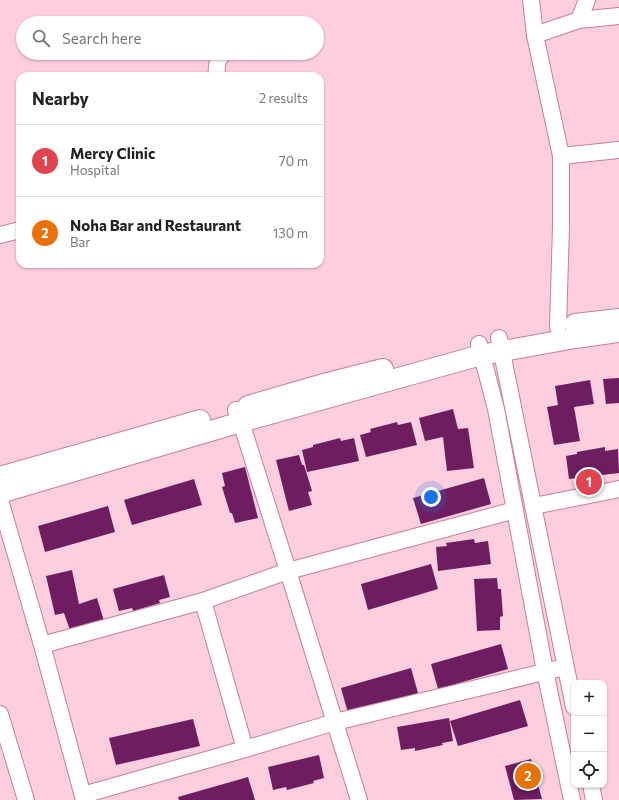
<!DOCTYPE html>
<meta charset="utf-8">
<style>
body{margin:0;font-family:Commissioner,sans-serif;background:#f2f2f2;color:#222}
.controls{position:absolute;right:12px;bottom:12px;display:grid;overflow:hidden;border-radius:8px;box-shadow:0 1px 3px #0004}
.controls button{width:36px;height:36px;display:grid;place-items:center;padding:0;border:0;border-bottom:1px solid #e0e0e0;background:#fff;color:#222;font:20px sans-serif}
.you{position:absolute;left:431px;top:497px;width:14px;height:14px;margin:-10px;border:3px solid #fff;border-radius:50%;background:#1a73e8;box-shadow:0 0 0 6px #1a73e833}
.badge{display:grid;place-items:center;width:26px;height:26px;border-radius:50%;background:#3d7e6f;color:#fff;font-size:13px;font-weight:700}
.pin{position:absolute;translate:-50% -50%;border:2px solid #fff;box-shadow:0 1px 4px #0006}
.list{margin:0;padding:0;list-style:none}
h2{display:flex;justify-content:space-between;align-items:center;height:52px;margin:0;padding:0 16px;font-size:17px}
h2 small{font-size:13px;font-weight:400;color:#767676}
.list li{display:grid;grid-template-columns:26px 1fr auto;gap:12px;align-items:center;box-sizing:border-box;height:72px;padding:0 16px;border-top:1px solid #e0e0e0}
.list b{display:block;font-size:15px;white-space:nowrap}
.list p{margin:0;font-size:13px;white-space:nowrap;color:#767676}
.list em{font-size:13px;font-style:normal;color:#767676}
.icon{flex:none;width:22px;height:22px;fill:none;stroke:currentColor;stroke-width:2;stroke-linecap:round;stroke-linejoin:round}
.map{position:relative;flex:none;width:619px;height:800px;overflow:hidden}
.search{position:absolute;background:#fff;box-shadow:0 1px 3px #0004;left:16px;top:16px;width:308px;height:44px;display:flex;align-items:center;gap:10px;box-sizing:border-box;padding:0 14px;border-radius:22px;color:#767676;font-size:15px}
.panel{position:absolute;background:#fff;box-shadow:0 1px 3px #0004;left:16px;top:72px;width:308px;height:196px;border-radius:12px}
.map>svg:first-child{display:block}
</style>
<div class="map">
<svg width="619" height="800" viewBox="0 0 619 800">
<rect width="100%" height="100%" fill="#fdcede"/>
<g fill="#6e1d60">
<polygon points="619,378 619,403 606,404 603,379"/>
<polygon points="590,380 594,404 574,407 580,441 554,445 547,407 558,405 555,386"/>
<polygon points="453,409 458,429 468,428 474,468 447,471 443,437 425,441 419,418"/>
<polygon points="397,422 398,425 411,422 417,445 366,457 360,435 371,432 370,429"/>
<polygon points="340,438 341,441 354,438 359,461 307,472 302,450 313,447 313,445"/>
<polygon points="605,447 605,451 618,449 619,473 569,479 566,456 577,454 577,452"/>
<polygon points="299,455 302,465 304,465 312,491 308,492 312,505 289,511 276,460"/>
<polygon points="245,467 258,518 235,523 232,513 230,513 222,487 225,486 222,473"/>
<polygon points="484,478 491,504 421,524 413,498"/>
<polygon points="194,479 202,505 132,525 124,500"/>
<polygon points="108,506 115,532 45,552 38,526"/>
<polygon points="474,539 475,543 488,541 491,564 438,571 436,547 447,546 446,543"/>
<polygon points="431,564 438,589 368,610 361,584"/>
<polygon points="72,570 79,604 97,598 104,621 71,633 64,613 55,615 46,576"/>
<polygon points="164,575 170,597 159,600 160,603 133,611 132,608 119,611 113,589"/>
<polygon points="497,578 498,589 501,589 503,616 500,617 500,630 477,631 474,579"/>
<polygon points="501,644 508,669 438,689 431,664"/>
<polygon points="411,668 418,693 348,713 341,688"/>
<polygon points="520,700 528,726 458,746 450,721"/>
<polygon points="449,718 453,741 442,743 443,745 415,751 415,748 401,750 397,727"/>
<polygon points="193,719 200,746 116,765 109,738"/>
<polygon points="319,755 324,778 313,781 314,783 287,790 286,787 273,790 268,767"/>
<polygon points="531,759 542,799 514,800 505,766"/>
<polygon points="248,777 255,800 179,800 178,797"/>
</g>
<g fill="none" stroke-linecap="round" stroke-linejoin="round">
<g stroke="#c67f99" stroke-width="18">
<g id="minor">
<polyline points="531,0 535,35 561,156 561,226 558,327"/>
<polyline points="579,20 619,16"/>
<polyline points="535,35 579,20 587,0"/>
<path d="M217 76C216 66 217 59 224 53"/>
<polyline points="561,156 619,150"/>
<polyline points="0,235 20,230"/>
<polyline points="499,338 574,707"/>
<polyline points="479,344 496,409 545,671 572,800"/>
<polyline points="236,410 241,422 288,571 515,510"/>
<polyline points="0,500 42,645 84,800"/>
<polyline points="534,506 619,489"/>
<polyline points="203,601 245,749"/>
<polyline points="42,645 203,601 288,571 359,800"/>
<polyline points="0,714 26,800"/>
<polyline points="591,785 594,800"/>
<polyline points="83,795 245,749 335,722 565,667"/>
</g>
</g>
<g stroke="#c67f99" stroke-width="22">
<g id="tertiary">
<polyline points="575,324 619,319"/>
<polyline points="248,406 320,385 383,369"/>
<polyline points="0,477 200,420"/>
<polyline points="0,493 241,422 481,355 575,338 619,332"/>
</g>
</g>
<use href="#minor" stroke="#fff" stroke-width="16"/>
<use href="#tertiary" stroke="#fff" stroke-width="20"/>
</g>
</svg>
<div class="controls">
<button>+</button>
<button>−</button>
<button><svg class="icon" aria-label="locate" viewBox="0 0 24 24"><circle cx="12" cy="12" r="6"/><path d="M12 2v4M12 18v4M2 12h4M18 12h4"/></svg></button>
</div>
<div class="you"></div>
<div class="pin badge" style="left:589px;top:482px;background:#e0444e">1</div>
<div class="pin badge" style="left:528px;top:776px;background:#e8710a">2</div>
<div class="search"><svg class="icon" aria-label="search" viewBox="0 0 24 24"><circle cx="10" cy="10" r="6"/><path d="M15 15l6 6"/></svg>Search here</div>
<section class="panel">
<h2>Nearby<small>2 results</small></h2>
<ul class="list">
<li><span class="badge" style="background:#e0444e">1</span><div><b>Mercy Clinic</b><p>Hospital</p></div><em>70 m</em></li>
<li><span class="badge" style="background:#e8710a">2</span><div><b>Noha Bar and Restaurant</b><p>Bar</p></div><em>130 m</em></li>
</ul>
</section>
</div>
